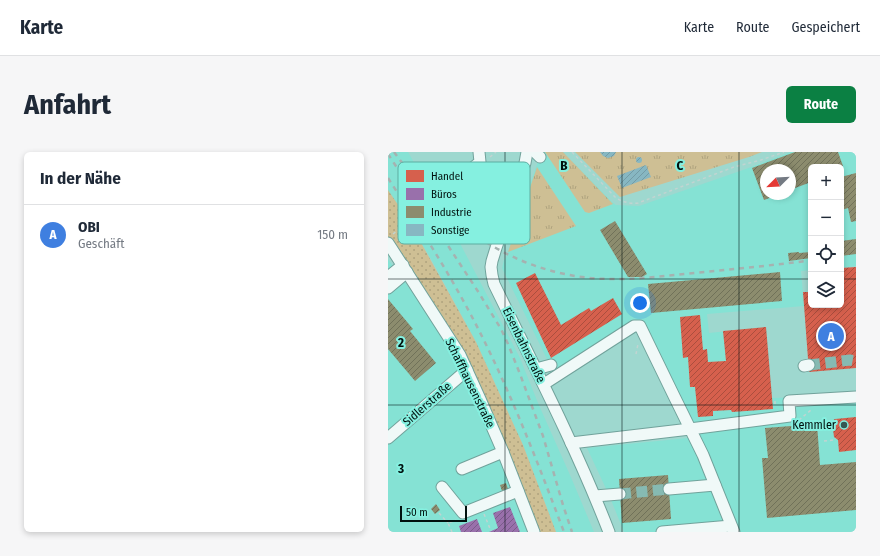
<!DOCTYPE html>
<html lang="de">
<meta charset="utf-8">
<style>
body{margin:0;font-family:"Fira Sans Condensed",sans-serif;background:#f6f6f7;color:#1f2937}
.controls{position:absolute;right:12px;top:12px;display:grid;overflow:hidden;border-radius:6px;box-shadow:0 2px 6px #0003}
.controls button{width:36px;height:36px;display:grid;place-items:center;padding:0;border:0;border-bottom:1px solid #e0e1e3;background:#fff;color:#1f2937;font:20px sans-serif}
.compass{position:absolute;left:372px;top:12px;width:36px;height:36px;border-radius:50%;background:#fff;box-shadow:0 2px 6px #0003;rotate:246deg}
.scale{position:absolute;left:12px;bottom:10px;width:67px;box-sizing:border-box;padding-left:4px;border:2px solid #00110e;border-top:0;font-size:11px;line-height:14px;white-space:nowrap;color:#00110e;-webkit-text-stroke:3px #85f0e0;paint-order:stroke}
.you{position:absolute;left:252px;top:151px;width:14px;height:14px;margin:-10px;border:3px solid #fff;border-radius:50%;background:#1a73e8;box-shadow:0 0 0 6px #1a73e833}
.badge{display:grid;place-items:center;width:26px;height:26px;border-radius:50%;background:#0b8043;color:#fff;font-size:13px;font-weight:700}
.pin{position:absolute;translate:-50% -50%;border:2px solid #fff;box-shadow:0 1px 4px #0006}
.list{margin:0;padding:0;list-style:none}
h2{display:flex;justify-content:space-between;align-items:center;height:52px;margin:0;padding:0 16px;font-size:17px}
h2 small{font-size:13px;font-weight:400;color:#747a83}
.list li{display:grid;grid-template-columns:26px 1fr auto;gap:12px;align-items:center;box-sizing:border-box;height:60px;padding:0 16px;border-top:1px solid #e0e1e3}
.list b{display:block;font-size:15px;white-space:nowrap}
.list p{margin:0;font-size:13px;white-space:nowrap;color:#747a83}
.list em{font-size:13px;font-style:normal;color:#747a83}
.icon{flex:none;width:22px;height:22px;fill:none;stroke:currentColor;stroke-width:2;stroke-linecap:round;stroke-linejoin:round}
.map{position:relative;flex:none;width:468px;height:380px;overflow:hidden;border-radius:6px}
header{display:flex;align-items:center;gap:24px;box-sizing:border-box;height:56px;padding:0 20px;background:#fff;border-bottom:1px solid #e0e1e3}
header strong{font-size:19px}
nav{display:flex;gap:22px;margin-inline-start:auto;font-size:14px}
.intro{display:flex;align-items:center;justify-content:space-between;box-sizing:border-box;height:96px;padding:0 24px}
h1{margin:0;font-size:28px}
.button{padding:10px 18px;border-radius:6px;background:#0b8043;color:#fff;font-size:14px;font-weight:700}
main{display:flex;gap:24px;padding:0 24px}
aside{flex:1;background:#fff;border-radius:6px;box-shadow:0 2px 6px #0003}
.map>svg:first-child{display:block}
</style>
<header>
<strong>Karte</strong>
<nav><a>Karte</a><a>Route</a><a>Gespeichert</a></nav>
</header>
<div class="intro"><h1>Anfahrt</h1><a class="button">Route</a></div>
<main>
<aside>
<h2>In der Nähe<small></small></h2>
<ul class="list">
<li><span class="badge" style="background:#3f7fe0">A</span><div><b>OBI</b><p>Geschäft</p></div><em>150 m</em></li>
</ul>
</aside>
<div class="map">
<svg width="468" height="380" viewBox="0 0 468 380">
<defs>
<pattern id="grass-tufts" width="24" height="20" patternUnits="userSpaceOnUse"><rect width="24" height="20" fill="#cebf94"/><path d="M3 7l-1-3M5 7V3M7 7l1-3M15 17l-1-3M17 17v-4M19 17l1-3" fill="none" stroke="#afa37e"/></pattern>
<pattern id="garden-dots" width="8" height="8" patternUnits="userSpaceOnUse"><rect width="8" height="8" fill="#cebf94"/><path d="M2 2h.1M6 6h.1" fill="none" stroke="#afa37e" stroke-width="1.8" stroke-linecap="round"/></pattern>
<pattern id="shops-hatch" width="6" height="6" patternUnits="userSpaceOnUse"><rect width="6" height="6" fill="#d6604d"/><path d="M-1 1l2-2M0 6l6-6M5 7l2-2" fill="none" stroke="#ab4e3e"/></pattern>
<pattern id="offices-hatch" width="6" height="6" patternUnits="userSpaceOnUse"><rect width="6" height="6" fill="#9970ab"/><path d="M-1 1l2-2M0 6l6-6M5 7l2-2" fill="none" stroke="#7a5b8a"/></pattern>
<pattern id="industry-hatch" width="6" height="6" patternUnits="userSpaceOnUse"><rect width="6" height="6" fill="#8c8c6e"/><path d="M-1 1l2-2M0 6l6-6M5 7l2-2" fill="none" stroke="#707159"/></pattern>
<pattern id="building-hatch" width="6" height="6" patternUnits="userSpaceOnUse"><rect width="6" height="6" fill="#87b7c2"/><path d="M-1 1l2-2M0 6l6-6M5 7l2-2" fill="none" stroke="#739ca6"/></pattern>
</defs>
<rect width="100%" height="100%" fill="#9ed8cf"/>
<g fill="#85e2d4" fill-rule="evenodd">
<polygon points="0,0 20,0 65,78 132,206 150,251 182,323 206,380 168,380 135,293 88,190 43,107 24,76 0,39"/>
<path d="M153 0H175L224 50 228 53 251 54 355 18 403 0H468V114L453 116V15H423V118L413 119 416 154 319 162 321 181 378 175 384 246 468 244V380H236L221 343 199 296 300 286 302 277 252 174 166 219 161 208 159 207 114 116 116 108 118 106 119 103ZM378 18H402V42H378Z"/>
<polygon points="0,107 34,154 51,181 66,205 83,237 96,267 140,380 0,380"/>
</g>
<g fill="url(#grass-tufts)">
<polygon points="157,0 175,0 225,52 201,61 197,60"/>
<polygon points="187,0 374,0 361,5 232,45"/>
<polygon points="149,15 188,74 120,100"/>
</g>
<polygon fill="url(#garden-dots)" points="0,38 21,69 88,190 135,293 168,380 146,380 92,247 0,91"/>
<g fill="url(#shops-hatch)">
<polygon points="468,115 468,216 421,220 415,140 423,140 423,153 453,153 453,116"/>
<polygon points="147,121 173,173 201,156 203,159 225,146 234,162 163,206 128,131"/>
<polygon points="312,163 315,198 319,197 320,210 338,209 335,179 378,175 385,257 344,260 343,258 325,259 325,264 310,265 307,235 302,235 300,205 295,206 292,165"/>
<polygon points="468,265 468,298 451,300 450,288 446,285 444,269 447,267"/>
</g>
<g fill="url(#offices-hatch)">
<polygon points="122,355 132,380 101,380 110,376 105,361"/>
<polygon points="89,367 94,380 73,380 71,374"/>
</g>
<g fill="url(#industry-hatch)">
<polygon points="407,0 450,0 455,14 451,15 423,15 423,30 402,38 402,18 378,18 378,42 392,42 376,48 364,16"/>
<polygon points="468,21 468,69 463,70 460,56 454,58 453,55 453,25"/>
<polygon points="227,69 259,122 254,125 240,125 212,78"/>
<polygon points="468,87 468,102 453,104 453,89"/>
<polygon points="411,100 411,101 423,100 423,106 401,109 400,101"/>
<polygon points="392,120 394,149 263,161 260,132"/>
<polygon points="0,147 25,177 22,179 48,211 27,229 0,197"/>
<polygon points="429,272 432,313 468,310 468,358 379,366 374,306 380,306 377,276"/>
<polygon points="280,323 283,367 234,371 231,327"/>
<polygon points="118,331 120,337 114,339 112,333"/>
<polygon points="48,352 52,358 47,362 43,357"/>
</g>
<g fill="url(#building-hatch)">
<polygon points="212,0 228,0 226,4 220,6 215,4"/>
<circle cx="251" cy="8" r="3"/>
<polygon points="258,13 263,25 234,36 229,24"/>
</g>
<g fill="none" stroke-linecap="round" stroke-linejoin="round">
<g stroke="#86bab2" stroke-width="11" stroke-dasharray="11 5.5" stroke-linecap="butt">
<polyline points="421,213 462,208 467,209 468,210"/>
<polyline points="232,342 281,337"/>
</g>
<g stroke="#71a29b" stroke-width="13">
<g id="minor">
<path d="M139 0 137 11 131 28 108 96 104 109 103 115 104 123 106 132C146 214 188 295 221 380"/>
<polyline points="147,0 152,5"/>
<polyline points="67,30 92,10 91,0"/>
<polyline points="0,91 72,203 92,247 115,300 146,380"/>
<polyline points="0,125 15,113"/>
<polyline points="0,136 19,120"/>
<polyline points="416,214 421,213"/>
<polyline points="148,217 163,213"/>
<polyline points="156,232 246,174 252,174 286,244 315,303 346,380"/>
<polyline points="0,286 79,218"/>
<polyline points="183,291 302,277 402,264 401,249 468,245"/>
<polyline points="74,317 115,300"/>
<polyline points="54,335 75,361 130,339"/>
<polyline points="281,337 327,333"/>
<polyline points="207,344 232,342"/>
<polyline points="274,380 343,374"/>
</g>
</g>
<g stroke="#c1d4d1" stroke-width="1.5" stroke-dasharray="3 3" stroke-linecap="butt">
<path d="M184 0 228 46C235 50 242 52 250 51L346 15 373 8 396 0"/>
<polyline points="102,5 108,0"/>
<polyline points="5,82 17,73"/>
<polyline points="248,202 250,192"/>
<polyline points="387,249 387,255"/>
<polyline points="411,268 423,258"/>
<polyline points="436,289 446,288 447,286"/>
<polyline points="51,361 60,371"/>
<polyline points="96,362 103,379"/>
<polyline points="64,380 60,371 68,368"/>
</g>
<use href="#minor" stroke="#f0f9f8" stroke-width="11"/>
<g stroke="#a5b2b0" stroke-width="2.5" stroke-dasharray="5 5" stroke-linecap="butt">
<path d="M6 0C49 59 103 107 177 122 217 131 257 126 297 122 338 118 378 114 418 109"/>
<polyline points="0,2 91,141 113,177 120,192 132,222 155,284 175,353 184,380"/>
<path d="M0 26C29 71 58 116 83 163 120 233 148 306 176 380"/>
</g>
</g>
<path fill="none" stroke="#00110e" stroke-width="1" stroke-opacity="0.55" d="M117 0V380M234 0V380M351 0V380M0 127H423M453 127H468M0 253H468"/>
<circle fill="#375752" stroke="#85f0e0" stroke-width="1.5" cx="456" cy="273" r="4"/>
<g text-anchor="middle" stroke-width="4" stroke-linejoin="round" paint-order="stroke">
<g font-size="12" fill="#00110e" stroke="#85f0e0">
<text transform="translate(136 193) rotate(64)" y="4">Eisenbahnstraße</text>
<text transform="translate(82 231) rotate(64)" y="4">Schaffhausenstraße</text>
<text transform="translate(39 252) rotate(-41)" y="4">Sidlerstraße</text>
</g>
<g font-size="12" fill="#00110e" stroke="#85f0e0" text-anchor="end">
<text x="448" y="277">Kemmler</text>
</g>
</g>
<rect x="10" y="10" width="132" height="82" rx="6" fill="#85f0e0" stroke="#5dada1" stroke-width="1"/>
<rect x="18" y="18" width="18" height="12" fill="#d6604d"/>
<rect x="18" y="36" width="18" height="12" fill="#9970ab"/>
<rect x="18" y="54" width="18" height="12" fill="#8c8c6e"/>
<rect x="18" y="72" width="18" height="12" fill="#87b7c2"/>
<g font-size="11" fill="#00110e">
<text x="43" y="28">Handel</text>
<text x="43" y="46">Büros</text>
<text x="43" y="64">Industrie</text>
<text x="43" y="82">Sonstige</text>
</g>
<g font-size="13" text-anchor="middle" font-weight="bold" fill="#00110e" stroke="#85f0e0" stroke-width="4" stroke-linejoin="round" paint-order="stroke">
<text x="176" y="18">B</text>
<text x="292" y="18">C</text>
<text x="13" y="195">2</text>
<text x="13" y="321">3</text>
</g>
</svg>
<div class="controls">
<button>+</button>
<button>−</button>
<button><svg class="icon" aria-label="locate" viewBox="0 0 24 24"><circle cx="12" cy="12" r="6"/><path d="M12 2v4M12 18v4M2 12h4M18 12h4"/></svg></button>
<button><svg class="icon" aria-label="layers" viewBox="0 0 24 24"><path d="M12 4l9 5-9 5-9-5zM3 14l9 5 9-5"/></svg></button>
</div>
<svg class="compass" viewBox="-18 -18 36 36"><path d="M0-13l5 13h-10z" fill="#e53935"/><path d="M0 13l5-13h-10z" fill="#747a83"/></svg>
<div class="scale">50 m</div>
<div class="you"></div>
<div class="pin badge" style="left:443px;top:184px;background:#3f7fe0">A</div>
</div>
</main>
